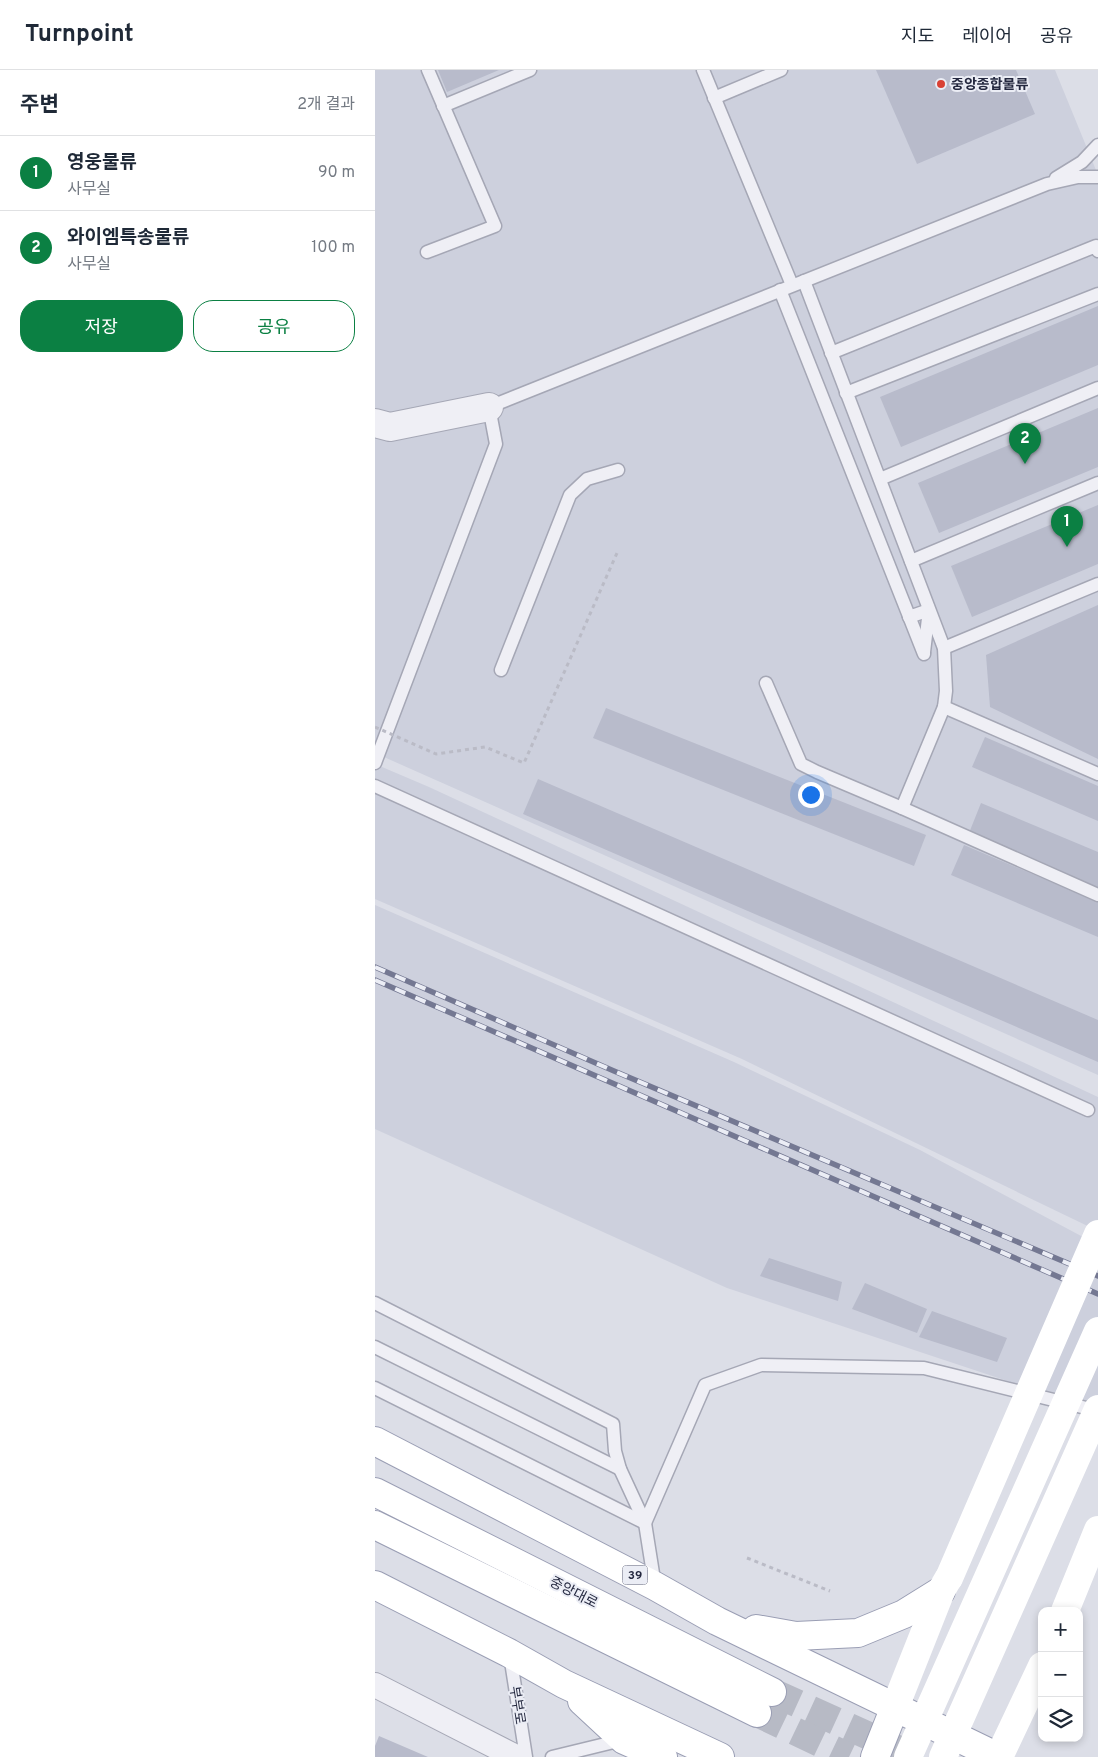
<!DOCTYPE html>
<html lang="ko">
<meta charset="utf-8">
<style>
body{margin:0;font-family:Overpass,"Noto Sans KR",sans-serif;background:#f2f2f3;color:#1f2937}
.controls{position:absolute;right:15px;bottom:15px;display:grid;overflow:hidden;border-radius:10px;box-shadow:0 2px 8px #0003}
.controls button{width:45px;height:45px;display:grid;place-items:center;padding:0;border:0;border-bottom:1px solid #e0e1e3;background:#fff;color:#1f2937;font:25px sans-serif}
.you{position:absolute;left:435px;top:724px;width:18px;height:18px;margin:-12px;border:4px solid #fff;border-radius:50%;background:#1a73e8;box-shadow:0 0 0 8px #1a73e833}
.badge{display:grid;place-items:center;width:32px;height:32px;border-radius:50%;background:#0b8043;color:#fff;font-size:16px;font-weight:700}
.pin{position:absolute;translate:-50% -41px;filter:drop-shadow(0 1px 2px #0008)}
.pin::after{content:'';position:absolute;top:26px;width:18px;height:15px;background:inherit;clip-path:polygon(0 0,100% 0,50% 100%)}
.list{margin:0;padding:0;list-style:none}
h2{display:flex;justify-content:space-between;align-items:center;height:65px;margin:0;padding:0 20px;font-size:21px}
h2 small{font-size:16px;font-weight:400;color:#747a83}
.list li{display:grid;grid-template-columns:32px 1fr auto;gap:15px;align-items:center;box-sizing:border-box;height:75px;padding:0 20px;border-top:1px solid #e0e1e3}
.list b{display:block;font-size:19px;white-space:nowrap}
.list p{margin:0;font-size:16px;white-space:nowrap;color:#747a83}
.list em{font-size:16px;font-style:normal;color:#747a83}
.actions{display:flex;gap:10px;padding:15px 20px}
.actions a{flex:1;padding:11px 0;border:1px solid #0b8043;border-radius:20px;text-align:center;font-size:18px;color:#0b8043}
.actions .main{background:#0b8043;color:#fff}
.icon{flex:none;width:28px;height:28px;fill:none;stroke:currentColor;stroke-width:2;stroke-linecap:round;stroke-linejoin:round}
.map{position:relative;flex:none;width:723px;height:1687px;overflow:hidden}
header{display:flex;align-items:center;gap:30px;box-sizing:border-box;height:70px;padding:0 25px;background:#fff;border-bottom:1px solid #e0e1e3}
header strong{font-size:24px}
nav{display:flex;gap:28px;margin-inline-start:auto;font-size:18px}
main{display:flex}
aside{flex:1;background:#fff}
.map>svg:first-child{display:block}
</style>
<header>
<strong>Turnpoint</strong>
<nav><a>지도</a><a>레이어</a><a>공유</a></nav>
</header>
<main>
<aside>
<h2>주변<small>2개 결과</small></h2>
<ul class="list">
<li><span class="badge">1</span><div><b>영웅물류</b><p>사무실</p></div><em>90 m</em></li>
<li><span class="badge">2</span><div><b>와이엠특송물류</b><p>사무실</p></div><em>100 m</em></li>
</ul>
<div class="actions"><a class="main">저장</a><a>공유</a></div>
</aside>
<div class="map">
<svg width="723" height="1687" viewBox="0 0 723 1687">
<rect width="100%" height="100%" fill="#dcdee7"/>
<g fill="#cdd0dd">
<polygon points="0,0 680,0 723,105 723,1005 0,683"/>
<polygon points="0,694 54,717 723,1027 723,1161 367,989 0,829"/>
<polygon points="0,835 359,992 545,1080 723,1175 723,1341 352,1218 0,1059"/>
</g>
<g fill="#b8bbcb">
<polygon points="63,0 124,0 72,22"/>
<polygon points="501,0 641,0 660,44 542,94"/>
<polygon points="723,236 723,295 526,377 505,327"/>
<polygon points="723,338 723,397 564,463 543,413"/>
<polygon points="723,435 723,494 597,547 576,496"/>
<polygon points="723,535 723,689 615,637 611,585"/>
<polygon points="231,638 551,765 539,796 218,668"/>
<polygon points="610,667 723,716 723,751 597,697"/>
<polygon points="163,709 723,950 723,992 148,744"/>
<polygon points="606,733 723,782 723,818 594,763"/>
<polygon points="589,775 723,832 723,867 576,805"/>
<polygon points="394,1188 467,1212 463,1231 385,1206"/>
<polygon points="490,1213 552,1239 542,1263 477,1239"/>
<polygon points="557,1241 632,1268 622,1292 544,1267"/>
<polygon points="4,1666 53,1687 0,1687 0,1676"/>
</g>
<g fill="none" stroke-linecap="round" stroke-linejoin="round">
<g stroke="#b7bac5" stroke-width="28" stroke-dasharray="28 14" stroke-linecap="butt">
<polyline points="397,1622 540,1687"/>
<polyline points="382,1643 474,1687"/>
</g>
<g stroke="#a5a7b5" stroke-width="15">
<g id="service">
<polyline points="328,0 417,215"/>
<polyline points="339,28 406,0"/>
<polyline points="68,36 155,0"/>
<polyline points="681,108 707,92 723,75"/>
<polyline points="52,182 120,156 53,0"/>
<polyline points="429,211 569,578 571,621 569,637 527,738"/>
<polyline points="405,220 549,584"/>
<polyline points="456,283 721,176 723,181"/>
<polyline points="471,323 723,224"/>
<polyline points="505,409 723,318"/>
<polyline points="536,491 723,413"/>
<polyline points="534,547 554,540 549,582"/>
<polyline points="569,578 723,514"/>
<polyline points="126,600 195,425 212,409 243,400"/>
<polyline points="391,613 426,694 442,702 527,738 723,825"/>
<polyline points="569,637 723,704"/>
<polyline points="0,693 121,374 114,337 672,114 703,107 723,107"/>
<polyline points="0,716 713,1040"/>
<polyline points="0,1233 238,1354 240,1381 245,1399 270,1453 280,1516"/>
<polyline points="0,1277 245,1399"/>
<polyline points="0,1318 270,1453 330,1315 386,1295 549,1298 723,1341"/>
<polyline points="135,1585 151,1687"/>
<polyline points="177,1687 247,1670"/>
</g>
</g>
<g stroke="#a5a7b5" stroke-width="26">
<polyline id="minor" points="0,1615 141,1687"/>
</g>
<g stroke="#a5a7b5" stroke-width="30">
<polyline id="tertiary" points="0,353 15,357 114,337"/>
</g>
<g stroke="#9a9eb4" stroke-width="30">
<g id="primary">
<polyline points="0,1371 280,1516 342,1551 623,1687"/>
<polyline points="0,1422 397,1622"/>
<polyline points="0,1455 382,1643"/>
<polyline points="0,1515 134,1583 189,1614 345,1687"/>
<polyline points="381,1559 421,1566 483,1563 529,1544 566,1521"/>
<polyline points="207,1631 249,1670 288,1687"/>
<polyline points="500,1687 520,1637"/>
</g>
</g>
<polyline stroke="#babbc6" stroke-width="3" stroke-dasharray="4 4" stroke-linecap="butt" points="372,1488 455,1521"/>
<use href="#service" stroke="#efeff5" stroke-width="12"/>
<use href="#minor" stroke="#efeff5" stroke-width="24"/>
<use href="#tertiary" stroke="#efeff5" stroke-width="28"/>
<g stroke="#fff" stroke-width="28">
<polyline points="690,1541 723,1460"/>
<polyline points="520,1637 566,1521 573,1509"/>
<polyline points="624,1687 667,1596"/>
</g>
<use href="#primary" stroke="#fff" stroke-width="28"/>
<g stroke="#747892" stroke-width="5.5">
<g id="rail">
<polyline points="0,897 239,1001 723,1206"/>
<polyline points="0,910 723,1224"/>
</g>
</g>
<use href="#rail" stroke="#ebedf5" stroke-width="4" stroke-dasharray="11" stroke-linecap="butt"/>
<polyline stroke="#babbc6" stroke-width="3" stroke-dasharray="4 4" stroke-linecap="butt" points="0,657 61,684 110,677 149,693 242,483"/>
<g stroke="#fff" stroke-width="28">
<polyline points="574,1508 723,1164"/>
<polyline points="533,1687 723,1261"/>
<polyline points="568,1687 723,1339"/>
</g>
</g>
<circle fill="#d94134" stroke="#ebedf5" stroke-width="2" cx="566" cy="14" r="5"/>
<g text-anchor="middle" stroke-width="4" stroke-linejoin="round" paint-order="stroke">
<rect fill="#ebedf5" stroke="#606376" stroke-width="1" x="247.5" y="1495.5" width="25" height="19" rx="4"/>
<g font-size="12" font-weight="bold" fill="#24283f">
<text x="260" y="1509">39</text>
</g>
<g font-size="14" font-weight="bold" fill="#24283f" stroke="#ebedf5" text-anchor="start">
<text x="576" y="19">중앙종합물류</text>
</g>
<g font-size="14" fill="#24283f" stroke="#ebedf5">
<text transform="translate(199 1522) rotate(27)" y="5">중앙대로</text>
<text transform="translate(143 1635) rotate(81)" y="5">부부로</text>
</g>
</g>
</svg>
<div class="controls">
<button>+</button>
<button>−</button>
<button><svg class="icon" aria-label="layers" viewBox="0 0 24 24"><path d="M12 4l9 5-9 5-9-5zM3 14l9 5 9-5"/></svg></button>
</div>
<div class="you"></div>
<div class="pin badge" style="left:692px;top:477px">1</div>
<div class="pin badge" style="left:650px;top:394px">2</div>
</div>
</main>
